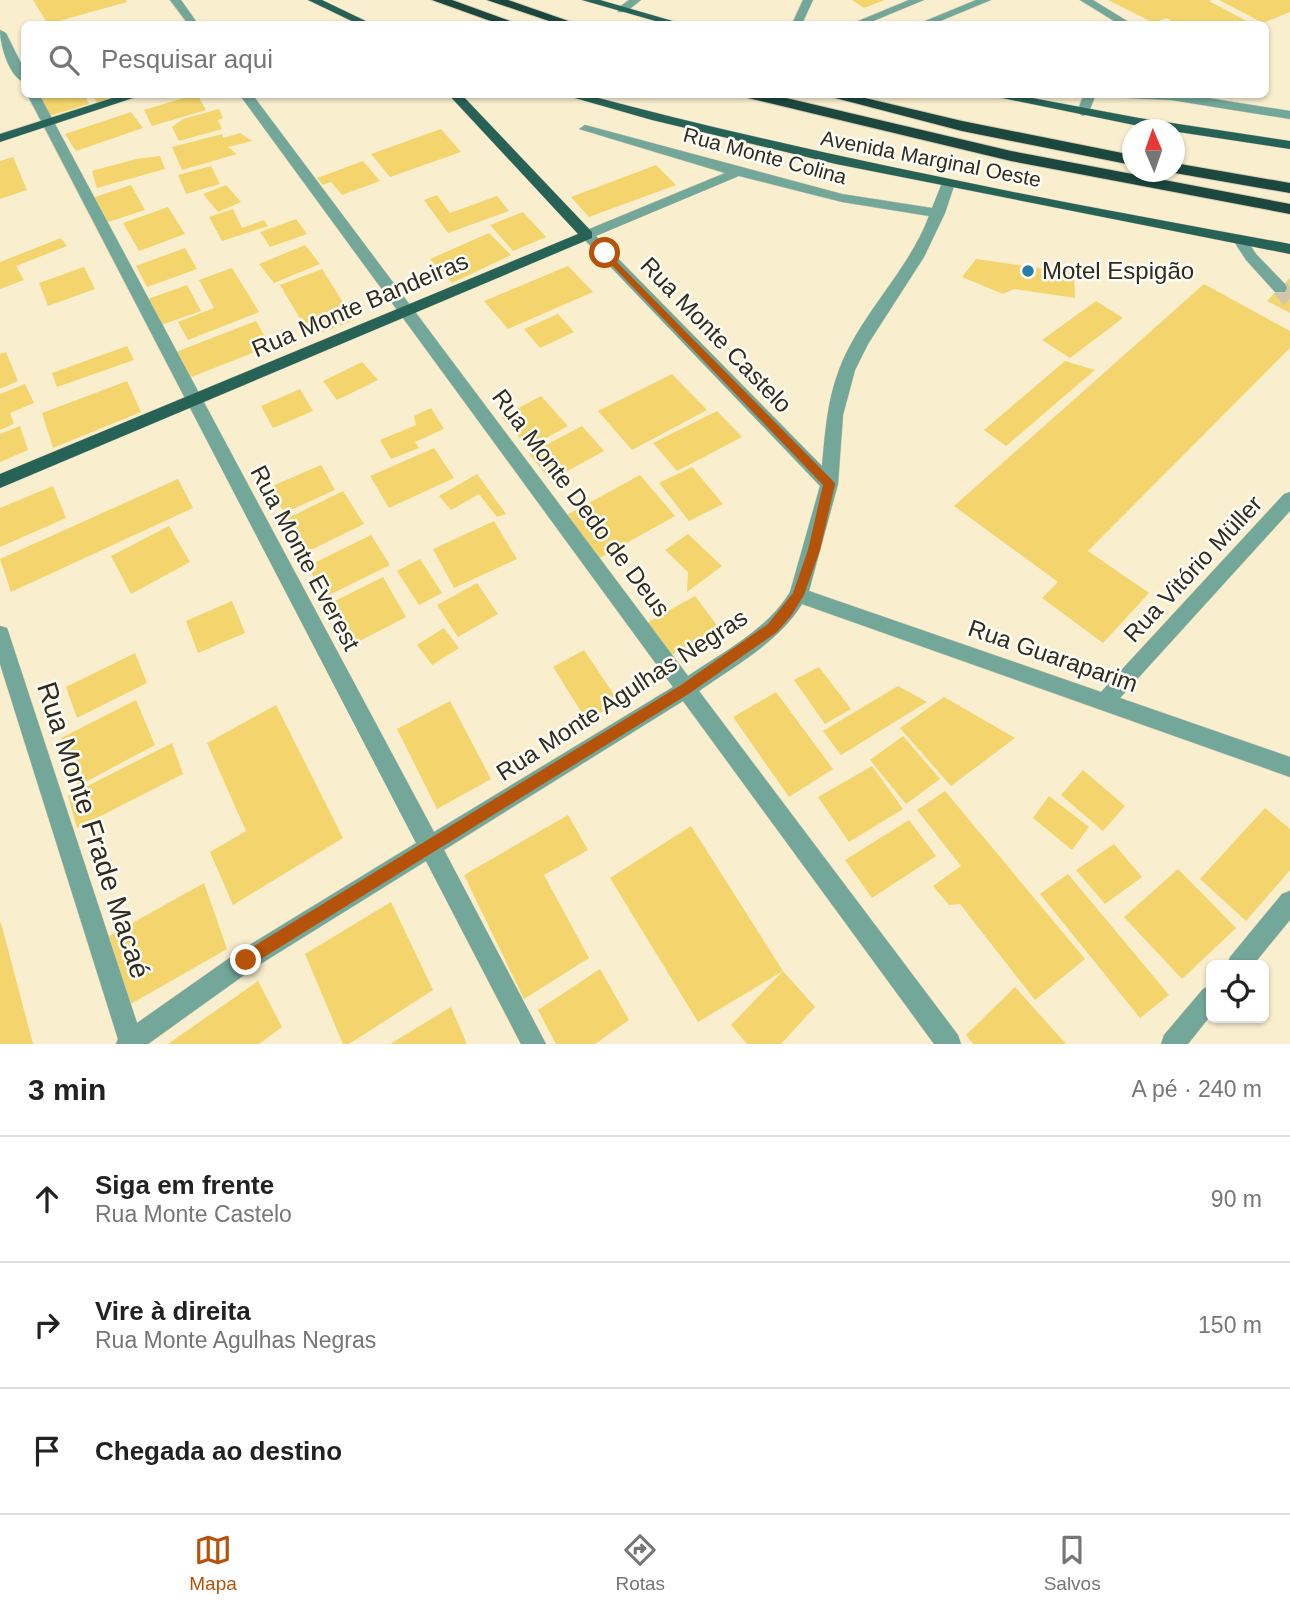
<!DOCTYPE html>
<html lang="pt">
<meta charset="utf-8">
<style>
body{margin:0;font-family:Arial,sans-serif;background:#f6f6f6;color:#222}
.controls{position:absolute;right:21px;bottom:21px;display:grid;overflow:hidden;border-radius:10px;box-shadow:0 2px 5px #0004}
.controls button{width:63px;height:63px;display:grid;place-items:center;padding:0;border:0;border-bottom:2px solid #e0e0e0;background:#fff;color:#222;font:35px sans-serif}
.compass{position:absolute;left:1122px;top:119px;width:63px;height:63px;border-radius:50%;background:#fff;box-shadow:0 2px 5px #0004;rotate:358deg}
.stop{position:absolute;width:21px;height:21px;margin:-16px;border:5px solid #b45309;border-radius:50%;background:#fff}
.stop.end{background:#b45309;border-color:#fff;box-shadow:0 2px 7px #0008}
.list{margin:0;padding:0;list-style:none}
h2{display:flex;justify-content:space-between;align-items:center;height:91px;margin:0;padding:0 28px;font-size:30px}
h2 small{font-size:23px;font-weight:400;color:#767676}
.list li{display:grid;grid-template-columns:46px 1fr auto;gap:21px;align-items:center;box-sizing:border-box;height:126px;padding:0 28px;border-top:2px solid #e0e0e0}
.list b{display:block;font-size:26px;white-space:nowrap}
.list p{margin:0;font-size:23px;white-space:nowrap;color:#767676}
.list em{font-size:23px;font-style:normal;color:#767676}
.icon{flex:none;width:38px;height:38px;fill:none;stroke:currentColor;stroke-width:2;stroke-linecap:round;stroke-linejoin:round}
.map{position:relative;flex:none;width:1290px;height:1044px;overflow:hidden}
.search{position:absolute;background:#fff;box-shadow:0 2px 5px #0004;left:21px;right:21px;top:21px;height:77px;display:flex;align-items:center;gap:18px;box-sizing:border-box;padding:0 24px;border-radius:10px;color:#767676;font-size:26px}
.sheet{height:469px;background:#fff}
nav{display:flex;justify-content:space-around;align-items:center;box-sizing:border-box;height:98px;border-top:2px solid #e0e0e0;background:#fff;font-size:19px;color:#767676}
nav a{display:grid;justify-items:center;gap:4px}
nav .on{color:#b45309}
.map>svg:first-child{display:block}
</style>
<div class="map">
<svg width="1290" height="1044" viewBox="0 0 1290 1044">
<rect width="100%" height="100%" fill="#f9efcf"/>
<g fill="#f4d56d">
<polygon points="33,0 126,0 127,2 48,24"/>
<polygon points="852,0 885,0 864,8"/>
<polygon points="1108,0 1212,0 1209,1 1252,24 1177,24 1166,18 1154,23"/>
<polygon points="1219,0 1290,0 1290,12 1263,23"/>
<polygon points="44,94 84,94 89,104 49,116 40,96"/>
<polygon points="92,94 121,94 121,95 97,103"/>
<polygon points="197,94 206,110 152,126 144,110"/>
<polygon points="219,109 223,118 218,120 222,129 179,141 172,127 183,119"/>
<polygon points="131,112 143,128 76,151 65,134"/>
<polygon points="441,129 461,152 390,177 371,154"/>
<polygon points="240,133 252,141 228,147 237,154 182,170 172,147 222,134 223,138"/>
<polygon points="160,156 165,169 97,188 92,171 136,159"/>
<polygon points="13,157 27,190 0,199 0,161"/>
<polygon points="363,161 380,181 342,195 331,182 323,185 317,178"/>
<polygon points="656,165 676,185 589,217 571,197"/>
<polygon points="211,166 220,184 186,194 178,175"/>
<polygon points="131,185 145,210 105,223 92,198"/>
<polygon points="226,185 241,202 218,212 203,194"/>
<polygon points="437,195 450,213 497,196 509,211 448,233 424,200"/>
<polygon points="168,207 185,234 139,251 123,223"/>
<polygon points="233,209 242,228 264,220 268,226 222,241 209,217"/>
<polygon points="523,212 546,237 513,251 490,225"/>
<polygon points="296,219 307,234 270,247 260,232"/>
<polygon points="489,233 511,255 452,283 430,259"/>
<polygon points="61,238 67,246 16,266 24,280 0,289 0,262"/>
<polygon points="305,245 320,264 274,283 259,264"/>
<polygon points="185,248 197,269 147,287 136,266"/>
<polygon points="976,259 1074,273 1075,298 1014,289 1003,294 962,277"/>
<polygon points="568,266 593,292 508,329 484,301"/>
<polygon points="84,267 95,289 48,306 39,283"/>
<polygon points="232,268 259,312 188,340 178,322 214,308 199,280"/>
<polygon points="322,269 354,320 311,337 280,285"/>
<polygon points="1290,278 1290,313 1267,301"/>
<polygon points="1204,284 1290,331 1290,348 1088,551 1149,593 1103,643 1042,598 1058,582 954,506"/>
<polygon points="187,285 201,311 161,325 148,299"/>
<polygon points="1096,301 1123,318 1070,358 1042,340"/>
<polygon points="558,314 574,332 540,348 524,329"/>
<polygon points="256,321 270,346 189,378 176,352"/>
<polygon points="127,346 134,360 57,387 52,373"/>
<polygon points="6,352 18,381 0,389 0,354"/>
<polygon points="1065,361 1095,370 1006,446 984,430"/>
<polygon points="362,362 378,380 337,400 323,381"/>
<polygon points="672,374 707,410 632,450 598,411"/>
<polygon points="127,381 141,412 53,448 42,413"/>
<polygon points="25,384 34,403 10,413 14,424 0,430 0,394"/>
<polygon points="300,389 313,411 273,428 261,406"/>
<polygon points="541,396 568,426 528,448 502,417"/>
<polygon points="431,408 444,429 415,442 419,448 391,459 380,440 416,425 414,416"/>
<polygon points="717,411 742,437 677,471 653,443"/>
<polygon points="20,426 28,450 0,462 0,434"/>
<polygon points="582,426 604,451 551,480 529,454"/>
<polygon points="434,448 454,478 389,508 370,476"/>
<polygon points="321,465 335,490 284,513 270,487"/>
<polygon points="692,467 723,504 689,521 659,483"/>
<polygon points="477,474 506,514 497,517 479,494 451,510 439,496"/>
<polygon points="640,475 675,516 598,559 565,516"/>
<polygon points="178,479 193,508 11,592 0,559"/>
<polygon points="53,486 66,518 0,547 0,508"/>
<polygon points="343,491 364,524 305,553 286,519"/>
<polygon points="494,521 517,559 454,588 433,549"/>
<polygon points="169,526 190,562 131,594 111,556"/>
<polygon points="688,534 722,566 687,592 688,572 665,550"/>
<polygon points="371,535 390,565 325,597 308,566"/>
<polygon points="420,559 442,593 419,605 397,571"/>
<polygon points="383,577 406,617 356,643 333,602"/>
<polygon points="477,583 498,614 458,637 437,605"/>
<polygon points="695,596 719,628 668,657 645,624"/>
<polygon points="232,601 245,633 198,653 186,621"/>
<polygon points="444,628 459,648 432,665 417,645"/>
<polygon points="584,650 619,702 587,721 553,667"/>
<polygon points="135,653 147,683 77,718 66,687"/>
<polygon points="819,667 851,709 825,724 794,680"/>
<polygon points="898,686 927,702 841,755 823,731"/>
<polygon points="776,692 833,769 789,797 733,717"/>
<polygon points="944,697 1015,738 951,786 900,728"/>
<polygon points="136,700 155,745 78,786 61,738"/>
<polygon points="450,701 491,779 437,809 397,729"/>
<polygon points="276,705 343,838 233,905 210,852 246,831 207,743"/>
<polygon points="903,736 940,779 906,804 870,760"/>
<polygon points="172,743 183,774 77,828 68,796"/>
<polygon points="872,766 903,809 849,842 818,797"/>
<polygon points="1083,770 1125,806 1103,831 1061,795"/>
<polygon points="945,791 1085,959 1035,1000 960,904 949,905 933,886 961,866 917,810"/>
<polygon points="1049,796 1089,827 1072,850 1033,818"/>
<polygon points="1265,808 1290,829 1290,870 1246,921 1200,879"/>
<polygon points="568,815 588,850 544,875 589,958 524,999 464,875"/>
<polygon points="909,820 936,856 872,898 845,860"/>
<polygon points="691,826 783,971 698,1022 610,878"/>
<polygon points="1114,844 1142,877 1105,904 1076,870"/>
<polygon points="1178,869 1236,928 1182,979 1124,917"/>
<polygon points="1068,874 1169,995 1140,1018 1040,894"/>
<polygon points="204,883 227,949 129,1005 109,936"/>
<polygon points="391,902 433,990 349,1044 343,1044 305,954"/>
<polygon points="0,923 1,923 33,1044 0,1044"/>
<polygon points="600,969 629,1020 595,1044 556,1044 538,1010"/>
<polygon points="783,971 815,1007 781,1044 747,1044 731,1025"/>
<polygon points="258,981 282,1027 259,1044 168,1044"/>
<polygon points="1015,987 1066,1044 973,1044 966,1035"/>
<polygon points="451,1007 467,1044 390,1044"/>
</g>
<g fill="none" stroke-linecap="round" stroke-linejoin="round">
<polyline stroke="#d1c8ac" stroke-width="17" stroke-dasharray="17 8" stroke-linecap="butt" points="1280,288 1290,299"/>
<g stroke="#d5ccb0" stroke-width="1">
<g id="minor">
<polygon points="170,0 181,0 198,24 188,24"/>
<polygon points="629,0 641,0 626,12 618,12 618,8"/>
<polygon points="803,0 813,0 802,24 792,24"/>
<polygon points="909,0 924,0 866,24 851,24"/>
<polygon points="976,0 991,0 933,24 918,24"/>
<polygon points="1080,0 1093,0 1132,24 1119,24"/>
<path d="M0 30 6 33 24 69V82C9 77 0 45 0 30Z"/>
<path d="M27 94H39L434 832 673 687 239 94H252L688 676C723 652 767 630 790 592L820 486 580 235 582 232 725 173 579 129 585 125 842 194 932 208 942 183H952L954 186 945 213 924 257 868 344 855 370 843 415 838 484 809 591 1101 692 1284 494 1290 492V511L1120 698 1290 757V777L802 604C779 642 734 666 699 691L958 1035 961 1044H934L683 701 444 850 546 1044H521L426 861 254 968 148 1044H116L118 1039 0 664V626L7 628 9 634 137 1023 238 952 416 843ZM739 176 842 202 929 216C908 272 860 314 839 370 827 401 825 434 822 466L596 236Z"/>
<polygon points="1084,94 1096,94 1089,112 1083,116 1077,112"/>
<polygon points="1121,94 1183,94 1290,111 1290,119 1171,100 1127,98"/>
<polygon points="1240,235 1245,237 1256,254 1285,284 1287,288 1285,292 1275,292 1246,260 1233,240"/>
<polygon points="1290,891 1290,920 1253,965 1227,965 1230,957 1282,894"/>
<polygon points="1211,985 1211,1015 1188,1044 1161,1044 1164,1035 1203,989"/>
</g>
</g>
<g stroke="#d5ccb0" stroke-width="1">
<g id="major">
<polygon points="308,0 322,0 372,24 358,24"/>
<polygon points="582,0 600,0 683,24 666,24"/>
<polygon points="125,94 145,94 0,142 0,134"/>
<polygon points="448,94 461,94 592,232 592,238 0,488 0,474 578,234"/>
<path d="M561 94H583C816 156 1053 201 1290 244V254L836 164 652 120Z"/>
<polygon points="983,94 1011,94 1139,118 1290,141 1290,149 1139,126"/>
</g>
</g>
<g stroke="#d5ccb0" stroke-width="2">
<g id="highway">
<polygon points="432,0 452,0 518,24 499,24"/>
<polygon points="487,0 508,0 577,24 558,24"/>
<polygon points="741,94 769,94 1011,151 1290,204 1290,214 1011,161 748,98"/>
<polygon points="820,94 848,94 962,121 1132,155 1132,165 962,131"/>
<polygon points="1174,163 1290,183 1290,193 1169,172 1174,172"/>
</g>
</g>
<use href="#minor" fill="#73a79a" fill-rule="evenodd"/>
<use href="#major" fill="#266256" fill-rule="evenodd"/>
<use href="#highway" fill="#1b473e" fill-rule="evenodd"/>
</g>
<polygon fill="#b45309" points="605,250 833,481 835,484 820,550 804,595 791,616 777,632 690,693 251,965 246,967 241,965 238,960 241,954 681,685 768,624 793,593 808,550 823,485 602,255 600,253"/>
<circle fill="#277dac" stroke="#fefcf6" stroke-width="2.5" cx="1028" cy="271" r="7"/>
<g text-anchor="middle" stroke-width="5" stroke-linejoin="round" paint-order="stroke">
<g font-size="21" fill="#2f2c20" stroke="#fefcf6">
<text transform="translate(765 156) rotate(15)" y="7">Rua Monte Colina</text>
<text transform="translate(931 159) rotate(11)" y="7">Avenida Marginal Oeste</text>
</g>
<g font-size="24" fill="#2f2c20" stroke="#fefcf6" text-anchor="start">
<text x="1042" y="279">Motel Espigão</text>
</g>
<g font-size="24" fill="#2f2c20" stroke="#fefcf6">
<text transform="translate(360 305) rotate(-23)" y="8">Rua Monte Bandeiras</text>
<text transform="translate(716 335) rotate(46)" y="8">Rua Monte Castelo</text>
<text transform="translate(581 503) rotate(53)" y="8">Rua Monte Dedo de Deus</text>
<text transform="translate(305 558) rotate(62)" y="8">Rua Monte Everest</text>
<text transform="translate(1193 569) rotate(-47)" y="8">Rua Vitório Müller</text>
<text transform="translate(1053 656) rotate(19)" y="8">Rua Guaraparim</text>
<text transform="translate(622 695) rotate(-33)" y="8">Rua Monte Agulhas Negras</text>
</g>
<g font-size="28" fill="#2f2c20" stroke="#fefcf6">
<text transform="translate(94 830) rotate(72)" y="10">Rua Monte Frade Macaé</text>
</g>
</g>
</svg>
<div class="controls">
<button><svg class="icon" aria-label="locate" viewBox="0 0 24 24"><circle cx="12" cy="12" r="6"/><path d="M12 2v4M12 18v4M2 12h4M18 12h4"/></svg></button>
</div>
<svg class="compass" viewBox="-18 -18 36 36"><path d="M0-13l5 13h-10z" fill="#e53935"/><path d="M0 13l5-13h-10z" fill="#767676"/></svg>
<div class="stop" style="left:605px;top:253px"></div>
<div class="stop end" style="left:246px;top:960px"></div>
<div class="search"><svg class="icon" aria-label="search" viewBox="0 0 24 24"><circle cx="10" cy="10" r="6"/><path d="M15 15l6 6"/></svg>Pesquisar aqui</div>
</div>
<section class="sheet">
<h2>3 min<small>A pé · 240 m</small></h2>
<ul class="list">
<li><svg class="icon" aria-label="ahead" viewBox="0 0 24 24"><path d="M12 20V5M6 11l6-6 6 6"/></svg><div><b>Siga em frente</b><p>Rua Monte Castelo</p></div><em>90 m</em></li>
<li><svg class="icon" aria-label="right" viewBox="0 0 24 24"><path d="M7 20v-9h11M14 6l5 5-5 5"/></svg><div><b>Vire à direita</b><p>Rua Monte Agulhas Negras</p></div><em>150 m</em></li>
<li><svg class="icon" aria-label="arrive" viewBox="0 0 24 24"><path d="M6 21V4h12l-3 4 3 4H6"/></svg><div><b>Chegada ao destino</b></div></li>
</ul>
</section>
<nav>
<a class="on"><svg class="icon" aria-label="map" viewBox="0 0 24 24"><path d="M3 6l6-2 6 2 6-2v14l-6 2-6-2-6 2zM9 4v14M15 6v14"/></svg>Mapa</a>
<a><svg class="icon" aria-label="directions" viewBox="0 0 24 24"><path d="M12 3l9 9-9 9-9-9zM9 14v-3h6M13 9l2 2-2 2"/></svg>Rotas</a>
<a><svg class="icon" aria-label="saved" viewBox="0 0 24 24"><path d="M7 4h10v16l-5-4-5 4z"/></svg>Salvos</a>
</nav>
